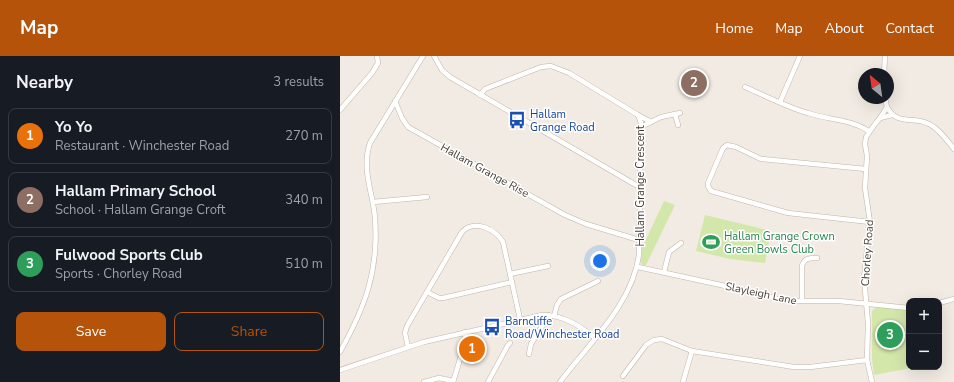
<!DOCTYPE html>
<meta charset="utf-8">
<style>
body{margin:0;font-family:"Nunito Sans",sans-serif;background:#242831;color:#f1f3f6}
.controls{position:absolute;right:12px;bottom:12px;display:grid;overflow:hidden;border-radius:8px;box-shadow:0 4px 16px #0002}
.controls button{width:36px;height:36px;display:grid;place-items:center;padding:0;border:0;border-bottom:1px solid #363941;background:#171b24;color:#f1f3f6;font:20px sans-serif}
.compass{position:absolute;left:518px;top:12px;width:36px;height:36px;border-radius:50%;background:#171b24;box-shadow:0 4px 16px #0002;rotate:331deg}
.you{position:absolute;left:260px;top:205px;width:14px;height:14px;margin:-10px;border:3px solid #fff;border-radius:50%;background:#1a73e8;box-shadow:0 0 0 6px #1a73e833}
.badge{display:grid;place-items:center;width:26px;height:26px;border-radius:50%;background:#b45309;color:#fff;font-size:13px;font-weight:700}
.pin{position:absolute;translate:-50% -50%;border:2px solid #fff;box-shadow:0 1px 4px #0006}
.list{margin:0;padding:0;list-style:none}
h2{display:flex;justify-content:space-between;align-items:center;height:52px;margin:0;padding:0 16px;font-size:17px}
h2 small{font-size:13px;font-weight:400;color:#9ea1a6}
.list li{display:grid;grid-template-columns:26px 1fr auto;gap:12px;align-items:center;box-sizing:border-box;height:56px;margin:0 8px 8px;padding:0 8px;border:1px solid #363941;border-radius:8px}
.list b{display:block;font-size:15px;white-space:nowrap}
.list p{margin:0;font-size:13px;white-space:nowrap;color:#9ea1a6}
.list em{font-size:13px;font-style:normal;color:#9ea1a6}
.actions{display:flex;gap:8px;padding:12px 16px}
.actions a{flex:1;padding:9px 0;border:1px solid #b45309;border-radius:8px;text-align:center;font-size:14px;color:#b45309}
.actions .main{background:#b45309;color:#fff}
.map{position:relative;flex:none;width:614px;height:326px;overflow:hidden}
header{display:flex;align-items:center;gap:24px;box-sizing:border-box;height:56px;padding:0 20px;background:#b45309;color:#fff}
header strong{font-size:19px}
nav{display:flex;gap:22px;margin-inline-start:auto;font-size:14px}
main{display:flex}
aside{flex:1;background:#171b24}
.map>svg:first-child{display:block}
</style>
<header>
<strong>Map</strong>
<nav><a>Home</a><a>Map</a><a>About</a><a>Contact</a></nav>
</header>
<main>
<aside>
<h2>Nearby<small>3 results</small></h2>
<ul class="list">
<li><span class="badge" style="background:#e8710a">1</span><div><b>Yo Yo</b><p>Restaurant · Winchester Road</p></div><em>270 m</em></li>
<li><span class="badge" style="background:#8d6e63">2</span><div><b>Hallam Primary School</b><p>School · Hallam Grange Croft</p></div><em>340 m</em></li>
<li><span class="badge" style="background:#2e9e5b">3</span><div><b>Fulwood Sports Club</b><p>Sports · Chorley Road</p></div><em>510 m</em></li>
</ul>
<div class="actions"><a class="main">Save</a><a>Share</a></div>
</aside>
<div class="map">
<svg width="614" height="326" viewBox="0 0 614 326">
<rect width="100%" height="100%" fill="#f2ebe3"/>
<g fill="#d4e7aa">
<polygon points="324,145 335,149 306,209 303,209 301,207 302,192"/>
<polygon points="365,159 431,175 425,207 390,203 356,195"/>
<polygon points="537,251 569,254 569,311 577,311 534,319 532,303 532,255"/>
</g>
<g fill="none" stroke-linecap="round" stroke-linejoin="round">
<g stroke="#c0b4a8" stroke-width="5.5">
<g id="minor">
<polyline points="94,0 102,14 110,21 301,132"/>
<polyline points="544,18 545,0"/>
<path d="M405 31C426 40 446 51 468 57 489 64 510 63 529 75"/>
<path d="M140 39 145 33 201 11 211 10 229 17 298 59 301 67 299 199C292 249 249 287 220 326"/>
<polyline points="55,45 62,62 68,71 225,159 246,168 299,184"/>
<polyline points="440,46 460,0"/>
<path d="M547 51C557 70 573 60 589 68 599 73 607 84 614 93"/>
<polyline points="0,54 32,17 38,7 37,0"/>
<polyline points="335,58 338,69"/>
<polyline points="298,59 311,66"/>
<polyline points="540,62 547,51 545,42"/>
<polyline points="301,71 321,61 340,57"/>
<polyline points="526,113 421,103 396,91 387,89 383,92 368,127 368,130 371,135 448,157 530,166"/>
<polyline points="33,146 87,141"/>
<polyline points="298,211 381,229 446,245 499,245 569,252"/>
<polyline points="324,216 329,196 341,187"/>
<polyline points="170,218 208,210"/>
<polyline points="87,236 99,242 103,242 172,226"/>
<path d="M462 245V210C464 202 470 202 477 202"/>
<polyline points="599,247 614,243"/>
<polyline points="214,260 217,249 221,243 258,225"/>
<path d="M68 291 65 277 67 270 122 176C135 163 155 173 163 186L180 263"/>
<path d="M0 296C25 251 39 215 35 162 33 137 21 113 30 87L83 0"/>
<polyline points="189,298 191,288 209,259"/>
<path d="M0 314 84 286 202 259C223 259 239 269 255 282"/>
<polyline points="283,320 306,289 314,284 322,283 352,295 454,311 470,311 527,304"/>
<polyline points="84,326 99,322 113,325"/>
<polyline points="113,326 125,287 125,276"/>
<polyline points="148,326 168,289 170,287"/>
<polyline points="343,326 352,295"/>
<polyline points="532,326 527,304 528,267 524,222 530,166 525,132 527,100 525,88 526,81 535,68 540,62 552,59"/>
</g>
</g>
<use href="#minor" stroke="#fff" stroke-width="4.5"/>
</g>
<defs>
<g id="bus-bare" transform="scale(1.38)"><path d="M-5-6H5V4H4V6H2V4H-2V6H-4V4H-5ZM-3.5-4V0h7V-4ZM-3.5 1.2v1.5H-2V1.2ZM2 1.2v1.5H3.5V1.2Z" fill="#1a4fb4" stroke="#fff" stroke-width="2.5" paint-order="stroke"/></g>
<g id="stadium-bare" transform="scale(1.38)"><path d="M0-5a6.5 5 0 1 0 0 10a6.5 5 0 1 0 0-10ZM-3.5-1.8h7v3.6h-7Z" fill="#2e9e5b" stroke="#fff" stroke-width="2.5" paint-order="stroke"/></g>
</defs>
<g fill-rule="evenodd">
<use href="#bus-bare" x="177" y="64"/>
<use href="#stadium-bare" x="371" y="186"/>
<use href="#bus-bare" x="152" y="271"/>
</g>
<g text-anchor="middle" stroke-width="3" stroke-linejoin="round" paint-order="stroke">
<g font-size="11" fill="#164399" stroke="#fff" text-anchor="start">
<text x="190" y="62">Hallam<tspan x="190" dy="13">Grange Road</tspan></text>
<text x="165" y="269">Barncliffe<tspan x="165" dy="13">Road/Winchester Road</tspan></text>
</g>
<g font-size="11" fill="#433b33" stroke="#fff">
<text transform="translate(145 114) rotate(29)" y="4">Hallam Grange Rise</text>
<text transform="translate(300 130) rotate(-90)" y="4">Hallam Grange Crescent</text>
<text transform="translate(527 197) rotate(-86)" y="4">Chorley Road</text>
<text transform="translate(421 237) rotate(12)" y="4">Slayleigh Lane</text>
</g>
<g font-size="11" fill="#27864d" stroke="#fff" text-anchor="start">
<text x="384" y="184">Hallam Grange Crown<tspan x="384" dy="13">Green Bowls Club</tspan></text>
</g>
</g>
</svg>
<div class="controls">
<button>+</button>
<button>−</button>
</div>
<svg class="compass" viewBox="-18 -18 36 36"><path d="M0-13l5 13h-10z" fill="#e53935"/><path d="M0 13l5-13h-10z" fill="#9ea1a6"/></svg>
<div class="you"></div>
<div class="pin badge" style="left:132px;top:293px;background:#e8710a">1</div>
<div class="pin badge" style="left:354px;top:27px;background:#8d6e63">2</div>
<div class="pin badge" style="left:550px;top:279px;background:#2e9e5b">3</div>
</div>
</main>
